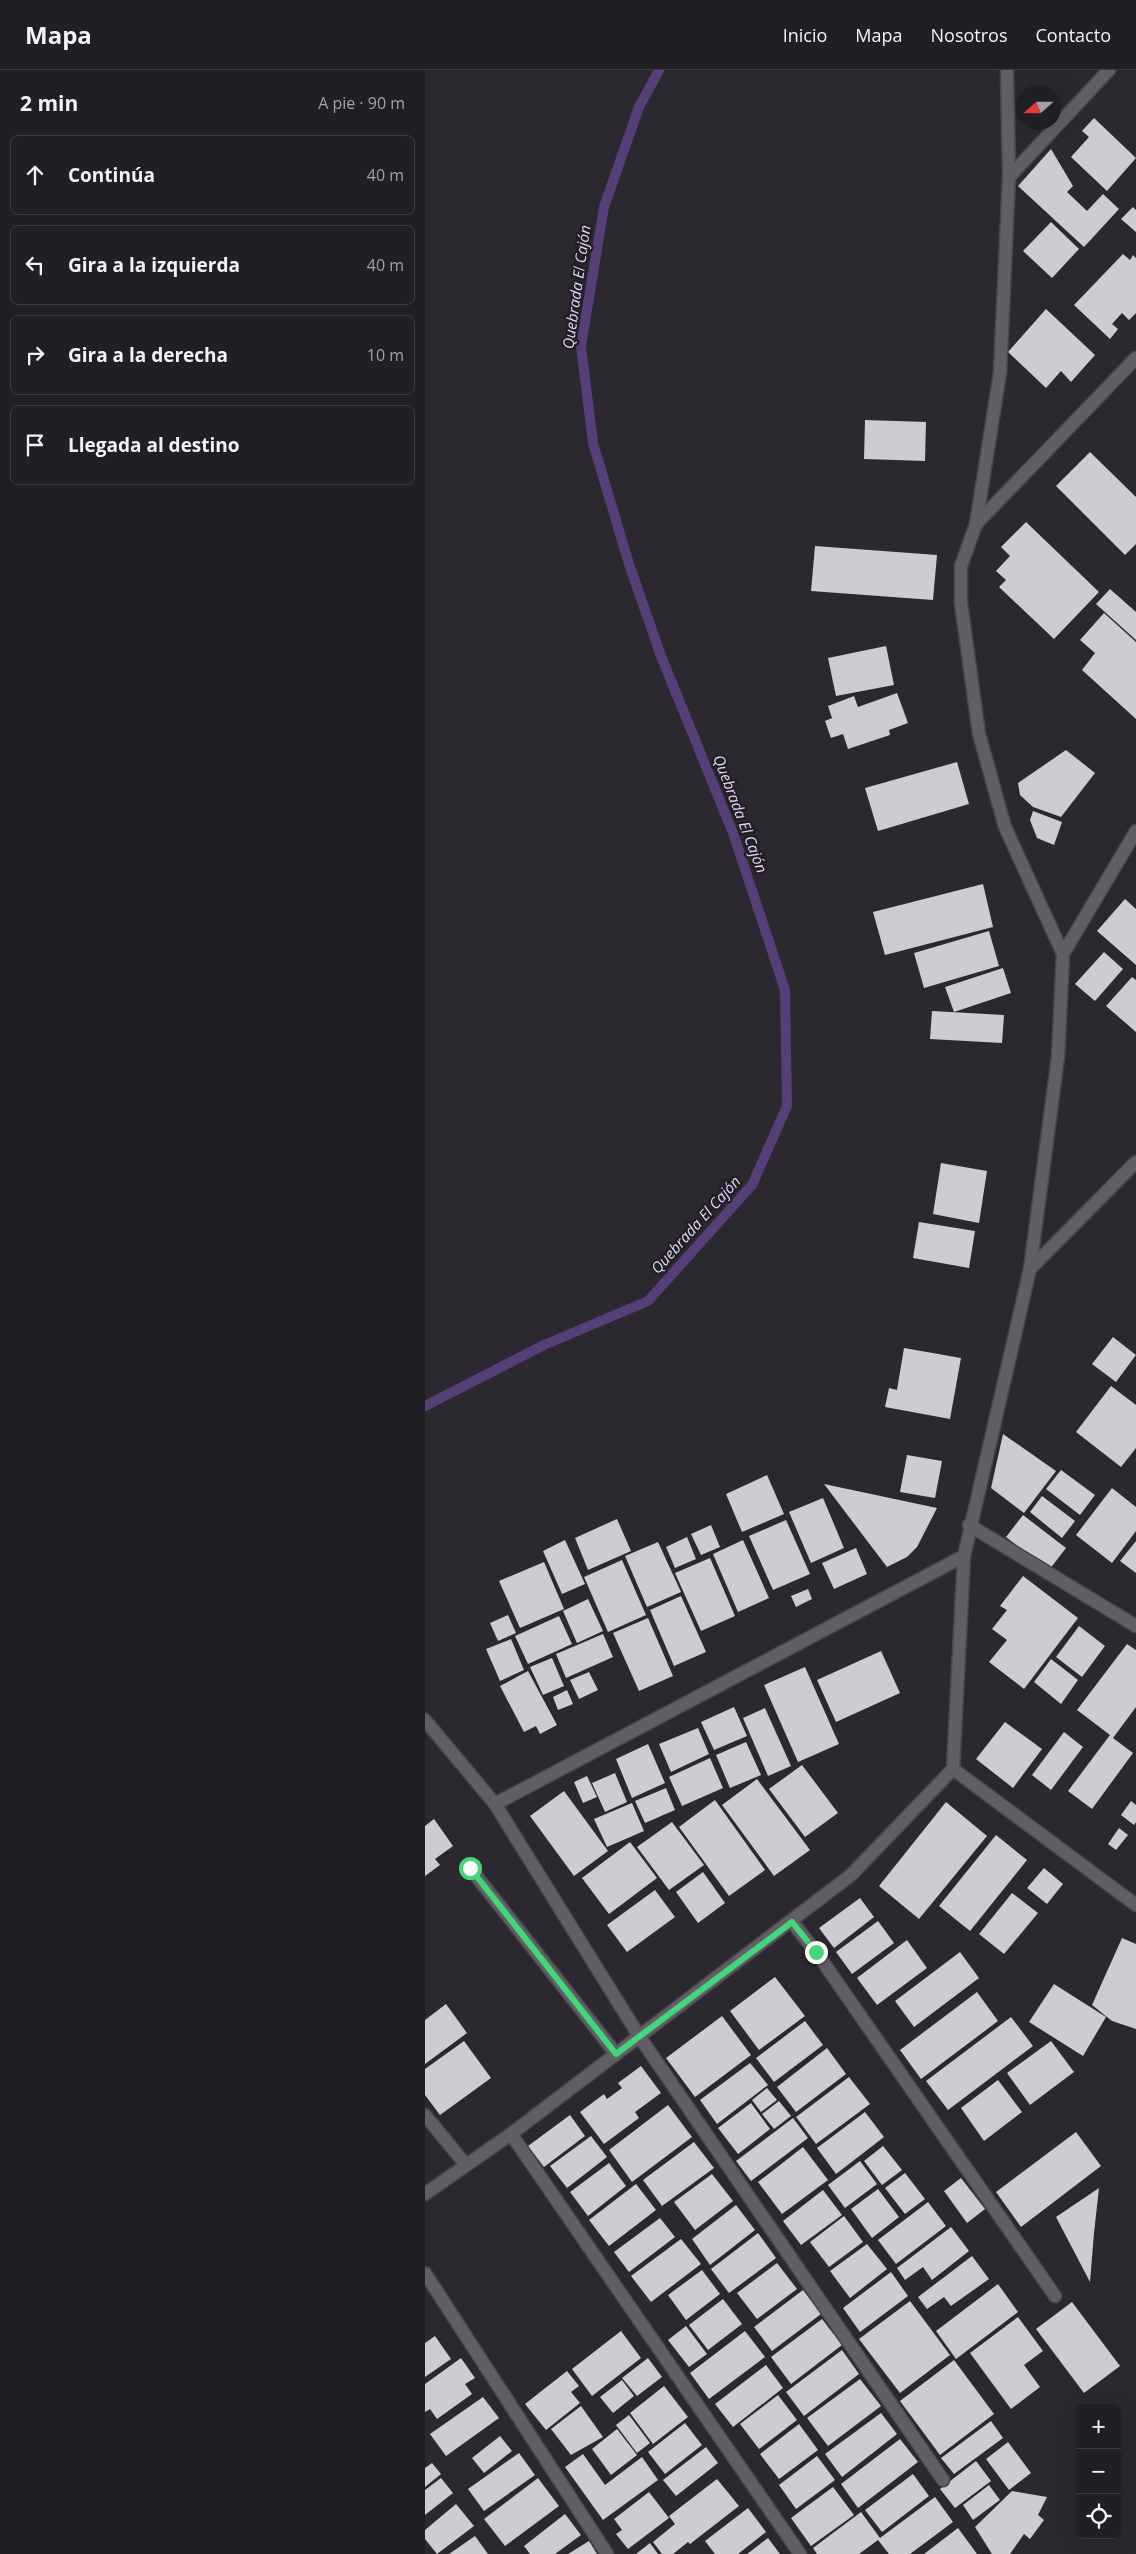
<!DOCTYPE html>
<html lang="es">
<meta charset="utf-8">
<style>
body{margin:0;font-family:"Open Sans",sans-serif;background:#2d2c30;color:#f1f3f6}
.controls{position:absolute;right:15px;bottom:15px;display:grid;overflow:hidden;border-radius:8px;box-shadow:0 5px 20px #0002}
.controls button{width:45px;height:45px;display:grid;place-items:center;padding:0;border:0;border-bottom:1px solid #3d3d41;background:#201f23;color:#f1f3f6;font:25px sans-serif}
.compass{position:absolute;left:591px;top:15px;width:45px;height:45px;border-radius:50%;background:#201f23;box-shadow:0 5px 20px #0002;rotate:249deg}
.stop{position:absolute;width:15px;height:15px;margin:-11px;border:4px solid #44d77a;border-radius:50%;background:#fff}
.stop.end{background:#44d77a;border-color:#fff;box-shadow:0 1px 5px #0008}
.list{margin:0;padding:0;list-style:none}
h2{display:flex;justify-content:space-between;align-items:center;height:65px;margin:0;padding:0 20px;font-size:21px}
h2 small{font-size:16px;font-weight:400;color:#a2a2a6}
.list li{display:grid;grid-template-columns:32px 1fr auto;gap:15px;align-items:center;box-sizing:border-box;height:80px;margin:0 10px 10px;padding:0 10px;border:1px solid #3d3d41;border-radius:8px}
.list b{display:block;font-size:19px;white-space:nowrap}
.list em{font-size:16px;font-style:normal;color:#a2a2a6}
.icon{flex:none;width:28px;height:28px;fill:none;stroke:currentColor;stroke-width:2;stroke-linecap:round;stroke-linejoin:round}
.map{position:relative;flex:none;width:711px;height:2484px;overflow:hidden}
header{display:flex;align-items:center;gap:30px;box-sizing:border-box;height:70px;padding:0 25px;background:#201f23;border-bottom:1px solid #3d3d41}
header strong{font-size:24px}
nav{display:flex;gap:28px;margin-inline-start:auto;font-size:18px}
main{display:flex}
aside{flex:1;background:#201f23}
.map>svg:first-child{display:block}
</style>
<header>
<strong>Mapa</strong>
<nav><a>Inicio</a><a>Mapa</a><a>Nosotros</a><a>Contacto</a></nav>
</header>
<main>
<aside>
<h2>2 min<small>A pie · 90 m</small></h2>
<ul class="list">
<li><svg class="icon" aria-label="ahead" viewBox="0 0 24 24"><path d="M12 20V5M6 11l6-6 6 6"/></svg><div><b>Continúa</b></div><em>40 m</em></li>
<li><svg class="icon" aria-label="left" viewBox="0 0 24 24"><path d="M17 20v-9H6M10 6l-5 5 5 5"/></svg><div><b>Gira a la izquierda</b></div><em>40 m</em></li>
<li><svg class="icon" aria-label="right" viewBox="0 0 24 24"><path d="M7 20v-9h11M14 6l5 5-5 5"/></svg><div><b>Gira a la derecha</b></div><em>10 m</em></li>
<li><svg class="icon" aria-label="arrive" viewBox="0 0 24 24"><path d="M6 21V4h12l-3 4 3 4H6"/></svg><div><b>Llegada al destino</b></div></li>
</ul>
</aside>
<div class="map">
<svg width="711" height="2484" viewBox="0 0 711 2484">
<rect width="100%" height="100%" fill="#2b292f"/>
<g fill="none" stroke-linecap="round" stroke-linejoin="round">
<polyline stroke="#563e78" stroke-width="10" points="0,1336 119,1275 223,1231 327,1115 362,1036 360,920 308,763 236,586 204,494 168,373 156,276 179,137 214,37 234,0"/>
</g>
<g fill="#cecbd3">
<polygon points="669,48 711,88 682,121 646,87 664,67 657,61"/>
<polygon points="626,79 648,116 642,122 662,141 678,124 694,139 659,177 593,116"/>
<polygon points="708,137 711,140 711,162 696,149"/>
<polygon points="626,152 654,179 627,208 598,181"/>
<polygon points="698,184 705,190 708,185 711,188 711,243 704,250 697,243 687,254 693,259 685,269 649,235"/>
<polygon points="621,239 670,285 646,312 636,301 621,318 583,282"/>
<polygon points="440,350 501,352 500,391 439,389"/>
<polygon points="665,382 711,427 711,474 700,485 631,416"/>
<polygon points="601,452 674,522 629,569 574,517 581,510 571,501 585,486 576,477"/>
<polygon points="390,476 512,485 508,530 386,521"/>
<polygon points="685,519 711,542 711,570 671,534"/>
<polygon points="679,543 711,572 711,649 657,600 670,583 655,570"/>
<polygon points="461,576 469,615 411,626 403,588"/>
<polygon points="472,623 483,653 464,660 465,665 423,679 418,664 406,668 400,651 407,648 403,636 429,626 433,637"/>
<polygon points="641,680 670,703 636,747 608,737 595,725 593,713"/>
<polygon points="532,692 544,734 453,761 440,718"/>
<polygon points="608,741 637,752 629,775 612,768 605,750"/>
<polygon points="558,814 568,857 460,885 448,842"/>
<polygon points="700,829 711,839 711,895 672,861"/>
<polygon points="564,861 574,896 499,918 489,883"/>
<polygon points="679,882 698,899 670,931 650,914"/>
<polygon points="578,898 586,923 529,942 520,917"/>
<polygon points="707,907 711,910 711,962 681,936"/>
<polygon points="507,941 579,945 577,973 505,969"/>
<polygon points="516,1093 562,1101 554,1153 508,1144"/>
<polygon points="494,1152 550,1161 544,1198 488,1188"/>
<polygon points="688,1267 711,1285 691,1312 667,1294"/>
<polygon points="479,1278 536,1288 525,1349 460,1337 464,1318 472,1320"/>
<polygon points="686,1316 711,1335 711,1378 696,1397 651,1362"/>
<polygon points="578,1364 631,1401 599,1443 566,1418"/>
<polygon points="482,1385 517,1391 510,1428 475,1422"/>
<polygon points="636,1400 670,1425 655,1445 621,1419"/>
<polygon points="342,1405 359,1444 317,1462 301,1424"/>
<polygon points="399,1414 512,1438 492,1477 482,1487 462,1497"/>
<polygon points="687,1418 711,1437 711,1461 687,1493 651,1465"/>
<polygon points="617,1426 650,1451 637,1468 605,1442"/>
<polygon points="398,1428 419,1478 386,1493 364,1442"/>
<polygon points="598,1445 641,1478 624,1500 581,1467"/>
<polygon points="192,1449 206,1481 163,1500 150,1468"/>
<polygon points="361,1450 385,1504 348,1520 324,1466"/>
<polygon points="286,1455 295,1477 276,1485 266,1464"/>
<polygon points="262,1467 271,1489 250,1498 241,1477"/>
<polygon points="140,1470 160,1514 137,1524 118,1481"/>
<polygon points="318,1470 344,1528 313,1542 288,1484"/>
<polygon points="711,1471 711,1503 695,1491"/>
<polygon points="233,1472 256,1522 222,1537 200,1486"/>
<polygon points="431,1478 442,1504 409,1519 397,1493"/>
<polygon points="285,1488 310,1546 276,1561 250,1503"/>
<polygon points="197,1490 221,1545 183,1562 159,1507"/>
<polygon points="119,1492 139,1539 95,1558 74,1511"/>
<polygon points="598,1506 653,1548 599,1619 564,1592 582,1570 567,1559 582,1540 575,1536"/>
<polygon points="383,1519 387,1529 371,1537 366,1526"/>
<polygon points="256,1526 281,1582 249,1596 225,1540"/>
<polygon points="163,1529 178,1561 152,1573 138,1541"/>
<polygon points="83,1545 91,1563 73,1571 65,1553"/>
<polygon points="134,1546 147,1574 103,1594 90,1566"/>
<polygon points="223,1548 248,1606 214,1621 188,1563"/>
<polygon points="654,1556 680,1576 657,1607 631,1587"/>
<polygon points="178,1564 188,1587 141,1608 131,1584"/>
<polygon points="86,1569 99,1600 75,1611 61,1579"/>
<polygon points="702,1574 711,1580 711,1637 688,1668 708,1683 667,1739 643,1721 685,1665 652,1640"/>
<polygon points="456,1581 475,1623 411,1652 392,1610"/>
<polygon points="127,1588 139,1616 118,1625 105,1597"/>
<polygon points="626,1589 653,1610 636,1634 609,1612"/>
<polygon points="380,1597 414,1674 373,1692 339,1615"/>
<polygon points="103,1601 132,1655 115,1664 111,1656 99,1662 75,1616"/>
<polygon points="164,1602 173,1620 154,1629 145,1610"/>
<polygon points="142,1620 148,1634 133,1640 128,1627"/>
<polygon points="309,1637 322,1666 289,1680 276,1652"/>
<polygon points="340,1638 366,1696 343,1706 318,1648"/>
<polygon points="580,1652 617,1679 588,1718 551,1689"/>
<polygon points="273,1658 284,1684 246,1702 234,1674"/>
<polygon points="639,1662 658,1677 626,1720 607,1705"/>
<polygon points="321,1672 336,1705 305,1718 291,1685"/>
<polygon points="223,1674 240,1713 207,1728 191,1689"/>
<polygon points="285,1688 298,1718 257,1736 244,1707"/>
<polygon points="377,1695 413,1743 380,1767 344,1719"/>
<polygon points="190,1703 202,1732 180,1742 167,1713"/>
<polygon points="162,1706 172,1727 158,1733 149,1712"/>
<polygon points="332,1709 385,1780 349,1806 297,1735"/>
<polygon points="241,1718 250,1740 220,1753 210,1731"/>
<polygon points="139,1721 183,1781 149,1806 105,1746"/>
<polygon points="290,1730 340,1800 304,1826 254,1757"/>
<polygon points="706,1731 711,1735 711,1752 709,1755 696,1745"/>
<polygon points="521,1732 562,1766 494,1849 454,1816"/>
<polygon points="207,1733 219,1761 182,1777 169,1749"/>
<polygon points="9,1749 28,1776 10,1789 15,1795 0,1806 0,1756"/>
<polygon points="247,1752 279,1795 244,1820 212,1777"/>
<polygon points="694,1758 703,1765 691,1780 683,1774"/>
<polygon points="571,1765 602,1790 545,1861 514,1836"/>
<polygon points="205,1772 232,1808 184,1844 157,1808"/>
<polygon points="619,1798 638,1814 622,1834 602,1818"/>
<polygon points="278,1802 300,1833 273,1853 251,1822"/>
<polygon points="230,1820 250,1847 202,1882 182,1855"/>
<polygon points="587,1823 613,1843 579,1884 554,1864"/>
<polygon points="435,1828 449,1847 409,1878 394,1858"/>
<polygon points="453,1851 469,1873 427,1904 411,1882"/>
<polygon points="697,1868 711,1874 711,1959 687,1951 667,1935"/>
<polygon points="482,1870 502,1898 452,1935 432,1908"/>
<polygon points="535,1882 554,1908 489,1957 470,1931"/>
<polygon points="350,1907 380,1946 334,1980 305,1941"/>
<polygon points="629,1914 681,1947 658,1986 604,1952"/>
<polygon points="552,1922 573,1951 496,2009 475,1980"/>
<polygon points="21,1934 42,1963 0,1994 0,1950"/>
<polygon points="297,1946 326,1985 270,2027 241,1988"/>
<polygon points="586,1947 608,1976 523,2040 501,2011"/>
<polygon points="380,1951 398,1975 349,2012 331,1988"/>
<polygon points="39,1971 66,2008 15,2045 0,2025 0,1999"/>
<polygon points="626,1971 649,2002 605,2035 582,2003"/>
<polygon points="402,1978 421,2004 371,2042 352,2017"/>
<polygon points="325,1993 343,2015 292,2054 275,2030"/>
<polygon points="216,1996 236,2023 210,2042 214,2048 179,2074 155,2042 179,2024 182,2029 197,2018 193,2013"/>
<polygon points="424,2007 445,2034 391,2074 371,2047"/>
<polygon points="573,2010 597,2042 559,2071 536,2038"/>
<polygon points="342,2018 352,2030 336,2042 327,2030"/>
<polygon points="354,2031 366,2046 349,2059 337,2044"/>
<polygon points="326,2033 345,2059 313,2084 293,2058"/>
<polygon points="243,2035 267,2067 207,2112 184,2080"/>
<polygon points="440,2042 459,2067 411,2104 392,2078"/>
<polygon points="145,2045 160,2066 119,2097 103,2076"/>
<polygon points="368,2048 383,2068 326,2111 311,2091"/>
<polygon points="651,2062 676,2096 596,2157 571,2122"/>
<polygon points="166,2066 182,2087 142,2118 125,2096"/>
<polygon points="269,2072 289,2098 237,2136 218,2110"/>
<polygon points="458,2076 477,2100 457,2115 439,2091"/>
<polygon points="378,2077 403,2110 357,2144 333,2112"/>
<polygon points="435,2091 452,2114 420,2138 403,2115"/>
<polygon points="184,2093 201,2116 163,2146 145,2122"/>
<polygon points="480,2103 500,2129 480,2144 460,2118"/>
<polygon points="287,2104 308,2131 270,2160 249,2132"/>
<polygon points="536,2108 560,2139 542,2153 519,2121"/>
<polygon points="211,2114 231,2140 184,2176 164,2150"/>
<polygon points="674,2118 669,2163 665,2212 631,2147"/>
<polygon points="453,2119 474,2147 447,2168 426,2139"/>
<polygon points="398,2120 417,2145 376,2175 358,2151"/>
<polygon points="503,2132 521,2156 471,2194 453,2170"/>
<polygon points="311,2135 330,2160 285,2195 267,2169"/>
<polygon points="419,2146 438,2172 404,2197 385,2172"/>
<polygon points="235,2148 250,2167 204,2202 189,2182"/>
<polygon points="526,2157 544,2181 507,2210 498,2197 480,2210 472,2198"/>
<polygon points="333,2163 351,2188 304,2223 286,2199"/>
<polygon points="256,2169 276,2194 226,2232 206,2206"/>
<polygon points="442,2174 462,2199 425,2228 405,2201"/>
<polygon points="547,2186 564,2209 526,2236 519,2227 502,2239 493,2227"/>
<polygon points="352,2193 372,2219 332,2249 312,2223"/>
<polygon points="277,2200 295,2224 261,2250 243,2225"/>
<polygon points="466,2202 483,2226 435,2262 418,2238"/>
<polygon points="573,2214 593,2242 531,2289 511,2261"/>
<polygon points="378,2220 396,2244 347,2281 329,2257"/>
<polygon points="298,2229 317,2254 283,2280 264,2255"/>
<polygon points="485,2231 525,2285 475,2323 434,2269"/>
<polygon points="647,2232 695,2296 659,2323 611,2259"/>
<polygon points="593,2247 618,2281 599,2295 615,2317 586,2339 545,2283"/>
<polygon points="397,2249 417,2275 366,2314 346,2287"/>
<polygon points="261,2256 282,2284 264,2297 243,2270"/>
<polygon points="196,2261 216,2288 167,2326 147,2299"/>
<polygon points="320,2261 340,2287 284,2329 265,2303"/>
<polygon points="10,2266 26,2289 0,2307 0,2273"/>
<polygon points="417,2280 434,2304 379,2346 361,2322"/>
<polygon points="36,2288 50,2308 40,2314 47,2324 12,2349 5,2339 0,2342 0,2314"/>
<polygon points="223,2288 237,2307 212,2326 197,2308"/>
<polygon points="529,2290 569,2344 515,2385 475,2331"/>
<polygon points="341,2295 358,2318 308,2357 290,2334"/>
<polygon points="142,2301 154,2316 146,2322 155,2333 121,2360 100,2334"/>
<polygon points="435,2309 456,2336 403,2376 382,2348"/>
<polygon points="197,2310 209,2326 188,2343 175,2327"/>
<polygon points="239,2316 263,2347 228,2374 205,2343"/>
<polygon points="353,2325 372,2350 334,2379 315,2354"/>
<polygon points="58,2327 74,2348 21,2386 5,2364"/>
<polygon points="156,2336 178,2367 146,2385 126,2359"/>
<polygon points="456,2343 472,2364 417,2407 400,2384"/>
<polygon points="204,2345 225,2373 212,2383 191,2355"/>
<polygon points="566,2351 578,2368 529,2404 516,2388"/>
<polygon points="260,2353 277,2375 240,2404 223,2382"/>
<polygon points="374,2354 393,2380 354,2409 335,2384"/>
<polygon points="192,2359 212,2385 186,2405 167,2379"/>
<polygon points="75,2366 87,2381 59,2403 47,2388"/>
<polygon points="475,2369 493,2392 433,2438 416,2414"/>
<polygon points="583,2372 606,2403 584,2420 561,2389"/>
<polygon points="281,2377 293,2393 251,2426 238,2410"/>
<polygon points="94,2383 110,2405 59,2441 43,2419"/>
<polygon points="158,2384 180,2415 217,2387 233,2410 178,2450 140,2397"/>
<polygon points="392,2386 410,2410 371,2439 354,2415"/>
<polygon points="551,2391 566,2411 530,2438 515,2419"/>
<polygon points="7,2393 16,2404 0,2417 0,2398"/>
<polygon points="488,2404 504,2426 457,2462 440,2440"/>
<polygon points="16,2408 28,2423 0,2445 0,2420"/>
<polygon points="113,2408 134,2436 80,2476 59,2449"/>
<polygon points="292,2409 314,2436 265,2474 263,2472 248,2484 237,2484 228,2472 250,2454 244,2446"/>
<polygon points="564,2415 575,2430 548,2450 538,2435"/>
<polygon points="408,2417 429,2445 386,2476 366,2448"/>
<polygon points="587,2421 622,2427 613,2445 619,2450 605,2469 599,2464 585,2484 567,2484 550,2457"/>
<polygon points="224,2422 244,2448 203,2479 191,2464 197,2460 189,2449"/>
<polygon points="510,2427 528,2452 485,2484 464,2484 453,2470 434,2484 392,2484 388,2478 436,2442 455,2468"/>
<polygon points="31,2434 49,2456 12,2484 0,2469 0,2460"/>
<polygon points="323,2438 341,2462 313,2484 290,2484 280,2471"/>
<polygon points="140,2444 156,2465 130,2484 105,2484 99,2476"/>
<polygon points="533,2458 552,2484 499,2484"/>
<polygon points="50,2466 63,2484 24,2484"/>
<polygon points="343,2468 355,2484 322,2484"/>
<polygon points="164,2471 172,2484 143,2484"/>
<polygon points="225,2473 233,2484 211,2484"/>
</g>
<g fill="none" stroke-linecap="round" stroke-linejoin="round">
<g stroke="#48464a" stroke-width="15">
<polyline id="lane" points="45,1798 191,1984"/>
</g>
<g stroke="#48464a" stroke-width="15">
<g id="street">
<polyline points="582,0 584,107 575,303 551,454 536,496 536,533 554,664 580,757 638,884"/>
<polyline points="584,107 684,0"/>
<polyline points="551,454 711,288"/>
<polyline points="605,1199 711,1092"/>
<polyline points="544,1455 711,1556"/>
<polyline points="0,1650 70,1734 214,1966 518,2410"/>
<polyline points="528,1699 711,1835"/>
<polyline points="70,1734 539,1486"/>
<polyline points="367,1852 391,1882 630,2226"/>
<polyline points="0,2045 41,2095"/>
<polyline points="86,2064 375,2484"/>
<polyline points="0,2124 86,2064 426,1805 528,1699 539,1486 605,1199 633,987 638,884 711,761"/>
<polyline points="0,2203 182,2484"/>
</g>
</g>
<use href="#lane" stroke="#615f66" stroke-width="12"/>
<use href="#street" stroke="#615f66" stroke-width="12"/>
</g>
<g fill="none" stroke-linecap="round" stroke-linejoin="round">
<polyline stroke="#44d77a" stroke-width="6" points="45,1798 191,1984 367,1852 391,1882"/>
</g>
<g text-anchor="middle" stroke-width="5" stroke-linejoin="round" paint-order="stroke">
<g font-size="15" font-style="italic" fill="#e2d5f9" stroke="#211f25">
<text transform="translate(152 217) rotate(-82)" y="5">Quebrada El Cajón</text>
<text transform="translate(315 744) rotate(69)" y="5">Quebrada El Cajón</text>
<text transform="translate(271 1155) rotate(-48)" y="5">Quebrada El Cajón</text>
</g>
</g>
</svg>
<div class="controls">
<button>+</button>
<button>−</button>
<button><svg class="icon" aria-label="locate" viewBox="0 0 24 24"><circle cx="12" cy="12" r="6"/><path d="M12 2v4M12 18v4M2 12h4M18 12h4"/></svg></button>
</div>
<svg class="compass" viewBox="-18 -18 36 36"><path d="M0-13l5 13h-10z" fill="#e53935"/><path d="M0 13l5-13h-10z" fill="#a2a2a6"/></svg>
<div class="stop" style="left:45px;top:1798px"></div>
<div class="stop end" style="left:391px;top:1882px"></div>
</div>
</main>
